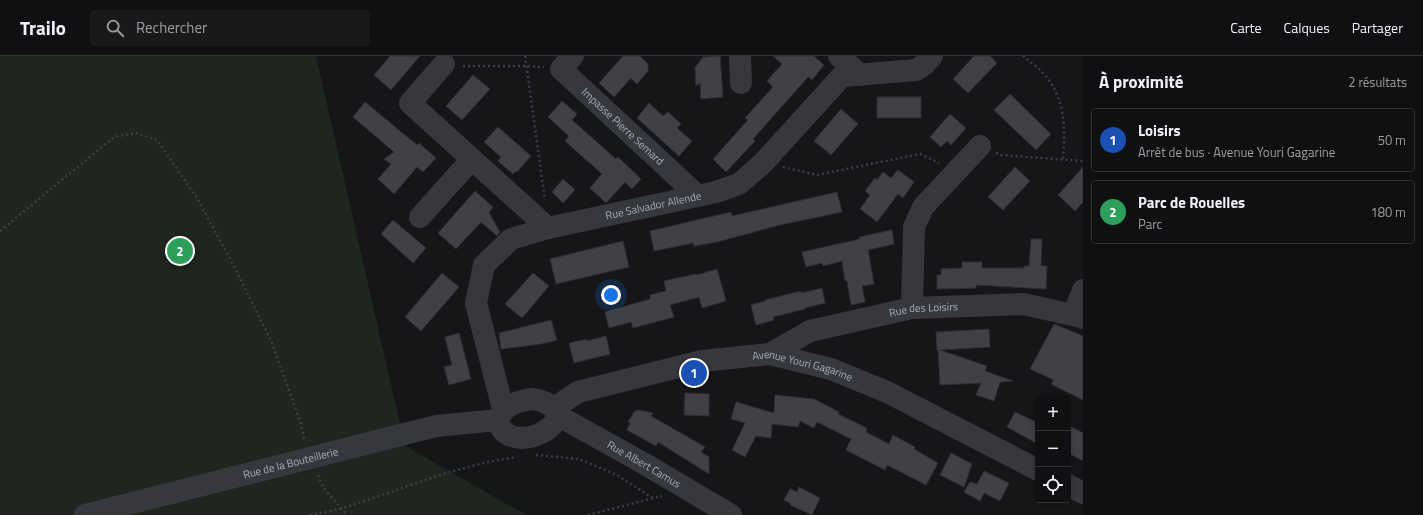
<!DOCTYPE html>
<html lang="fr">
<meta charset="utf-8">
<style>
body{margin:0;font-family:"Titillium Web",sans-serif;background:#19191b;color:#f1f3f6}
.controls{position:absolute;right:12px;bottom:12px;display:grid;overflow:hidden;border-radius:4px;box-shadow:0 2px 6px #0003}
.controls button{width:36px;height:36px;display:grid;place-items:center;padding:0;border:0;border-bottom:1px solid #303032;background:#101012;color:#f1f3f6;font:20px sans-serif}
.you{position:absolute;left:611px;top:239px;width:14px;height:14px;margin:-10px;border:3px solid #fff;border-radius:50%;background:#1a73e8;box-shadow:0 0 0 6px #1a73e833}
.badge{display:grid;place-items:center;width:26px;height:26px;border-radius:50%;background:#f2b134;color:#fff;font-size:13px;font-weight:700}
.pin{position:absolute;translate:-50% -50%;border:2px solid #fff;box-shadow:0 1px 4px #0006}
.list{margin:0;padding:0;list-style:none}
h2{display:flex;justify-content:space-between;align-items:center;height:52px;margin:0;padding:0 16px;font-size:17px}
h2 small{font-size:13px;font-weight:400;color:#9c9d9f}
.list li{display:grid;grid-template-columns:26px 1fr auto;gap:12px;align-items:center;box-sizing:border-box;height:64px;margin:0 8px 8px;padding:0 8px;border:1px solid #303032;border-radius:4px}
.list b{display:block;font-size:15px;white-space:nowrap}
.list p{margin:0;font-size:13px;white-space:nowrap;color:#9c9d9f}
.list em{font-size:13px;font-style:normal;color:#9c9d9f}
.icon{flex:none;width:22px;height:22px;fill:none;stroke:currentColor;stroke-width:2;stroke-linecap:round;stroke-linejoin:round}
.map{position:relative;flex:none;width:1083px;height:459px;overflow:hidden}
header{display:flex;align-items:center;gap:24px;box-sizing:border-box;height:56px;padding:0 20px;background:#101012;border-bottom:1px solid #303032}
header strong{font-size:19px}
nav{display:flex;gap:22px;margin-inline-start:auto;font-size:14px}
.search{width:280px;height:36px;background:#19191b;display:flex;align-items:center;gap:10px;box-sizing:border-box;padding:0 14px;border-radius:4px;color:#9c9d9f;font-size:15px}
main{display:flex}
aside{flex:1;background:#101012}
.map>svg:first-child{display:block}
</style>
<header>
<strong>Trailo</strong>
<div class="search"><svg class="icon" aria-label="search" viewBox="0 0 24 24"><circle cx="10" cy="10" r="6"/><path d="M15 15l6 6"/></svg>Rechercher</div>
<nav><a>Carte</a><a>Calques</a><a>Partager</a></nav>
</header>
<main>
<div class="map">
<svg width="1083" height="459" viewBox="0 0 1083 459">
<rect width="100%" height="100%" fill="#161618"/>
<polygon fill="#1e261f" points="0,0 316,0 405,390 526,459 0,459"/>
<g fill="#404145" stroke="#303034">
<polygon points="390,0 420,0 391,34 374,19"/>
<polygon points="623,0 640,0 648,8 648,15 637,28 631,22 614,41 599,27"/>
<polygon points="720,0 723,41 701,43 700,27 696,30 695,12 703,1"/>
<polygon points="773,0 814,0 824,9 812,24 808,21 753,83 755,85 726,116 713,103 748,64 745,62 773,31 767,25 782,8"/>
<polygon points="974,0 990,0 997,7 968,37 953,23"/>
<polygon points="473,19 490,33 462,64 446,50"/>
<polygon points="1010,38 1051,78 1036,94 994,54"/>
<rect x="877" y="41" width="44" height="21"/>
<polygon points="562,45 577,58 572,64 616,103 618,101 641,123 632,133 625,126 606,147 590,132 602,118 565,85 569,80 548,61"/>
<polygon points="365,46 417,89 419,87 436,102 423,116 417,111 394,138 378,123 391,108 384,103 394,96 353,61"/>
<polygon points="649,47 663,60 668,56 681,68 677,72 692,85 679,100 637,62"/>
<polygon points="841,53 858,68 831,99 814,85"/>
<polygon points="950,58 966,72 951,89 947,85 941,91 930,81"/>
<polygon points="498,71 531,100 517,116 516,115 513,118 498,105 501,101 484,86"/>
<polygon points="1015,111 1030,125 1003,154 988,141"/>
<polygon points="1083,111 1083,146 1075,155 1058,139"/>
<polygon points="898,114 914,126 903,142 898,138 877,166 860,153 870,139 865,135 875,122 877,124 883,116 891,122"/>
<polygon points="563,123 575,134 563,147 552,136"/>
<polygon points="475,135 493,151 489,157 500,176 497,180 481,166 456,193 438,177"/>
<polygon points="837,136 842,156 780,169 717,186 694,190 693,187 654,195 650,175 731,156 732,160"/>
<polygon points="393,164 426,192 413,207 381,178"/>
<polygon points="892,174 894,188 868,194 874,228 862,230 865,246 851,249 847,225 845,225 842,205 823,210 822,207 806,211 802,196 860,183 859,181"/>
<polygon points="1031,183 1042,183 1041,210 1047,210 1046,233 976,229 976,232 937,233 937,219 941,219 941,213 962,212 962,206 982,206 982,212 1024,212 1024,210 1029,210"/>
<polygon points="623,185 629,211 556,228 550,203"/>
<polygon points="717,213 726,245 702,252 699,241 670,249 674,261 633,272 631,266 609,272 605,256 650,243 650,239 666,235 664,225 696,218 697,219"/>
<polygon points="442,217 459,231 421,275 405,261"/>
<polygon points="533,217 549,230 522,262 505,248"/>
<polygon points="822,232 825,247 805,252 805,253 773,261 774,264 756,269 751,249 765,245 765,244 801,235 801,237"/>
<polygon points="551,264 557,284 541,288 501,293 499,277"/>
<polygon points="1054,268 1083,280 1083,344 1051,328 1054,324 1030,313"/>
<polygon points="989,273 990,291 940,294 987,310 985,315 1013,325 1000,326 994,345 976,339 981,327 940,329 938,294 937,294 936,276"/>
<polygon points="459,277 471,323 449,329 444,311 452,309 445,281"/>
<polygon points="606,280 610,298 574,307 569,287 587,283 587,285"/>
<polygon points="685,337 709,338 709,360 684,359"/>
<polygon points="775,339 814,343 839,356 838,358 867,372 866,376 889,388 893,379 915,391 914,393 938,407 926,429 887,409 885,414 846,394 851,383 817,366 814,372 800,365 798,371 772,368 771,382 756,380 745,401 732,394 745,367 731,363 736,346 774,357"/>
<polygon points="638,354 653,357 651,360 705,391 701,396 709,401 709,418 658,386 656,390 627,374 630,367 628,366 634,356"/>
<polygon points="1015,356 1038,367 1038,388 1007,371"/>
<polygon points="1068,369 1083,377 1083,405 1068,397"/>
<polygon points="951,397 972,408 964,431 940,419"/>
<polygon points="984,415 1009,427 1000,445 984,437 980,445 964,436 970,426 977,428"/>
<polygon points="799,431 820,442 812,459 790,449 791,448 784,444 790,433 797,436"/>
</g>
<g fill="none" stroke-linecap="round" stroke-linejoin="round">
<g stroke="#3d3f44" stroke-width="2.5" stroke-dasharray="2 3" stroke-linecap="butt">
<polyline points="525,0 545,144"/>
<path d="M1023 0C1031 7 1042 14 1048 23 1066 46 1065 76 1063 103"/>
<polyline points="463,10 527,10 544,11"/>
<polyline points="996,97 1001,99 1083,105"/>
<polyline points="783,111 817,119 920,98 939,107"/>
<polyline points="0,175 114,81 136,77 157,84 197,142 237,216 272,287 300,365 305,385"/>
<polyline points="536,399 579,403 617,419 654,443"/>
<polyline points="318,419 323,431 347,459"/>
<path d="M310 459C321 457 332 455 343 452 401 434 457 409 517 401"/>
<polyline points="588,459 662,440"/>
</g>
<g stroke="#37383d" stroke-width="22">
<path id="s1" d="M573 0 561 13 698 140"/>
<polyline points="740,0 741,27"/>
<polyline points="839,0 860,19"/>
<polyline points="444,8 410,47 548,172"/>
<polyline points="420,161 472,103"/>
<polyline points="912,252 914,171 923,151 980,90"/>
<polyline points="1073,259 1083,234"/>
<path id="s2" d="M770 298 810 275 912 252 1023 248 1073 259 1083 262"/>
<path d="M531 343C541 344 550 347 557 355 557 365 553 370 545 375 505 399 472 353 531 343Z"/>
<path id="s3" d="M554 352 578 336 702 305 770 298 831 313 887 336 1038 414"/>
<path id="s4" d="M503 353 476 247 484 209 511 183 548 172 716 136 739 128 763 107 842 20 916 14 925 8 932 0"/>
<path id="s5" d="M557 359 643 407 731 459"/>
<polyline points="1068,429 1083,437"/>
<path id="s6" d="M85 459 436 370 498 364"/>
</g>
</g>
<g text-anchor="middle" stroke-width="4" stroke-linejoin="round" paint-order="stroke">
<g font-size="11" fill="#a8adb8" stroke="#111113">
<text dy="4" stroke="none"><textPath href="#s1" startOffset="102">Impasse Pierre Semard</textPath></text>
<text dy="4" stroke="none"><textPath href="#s4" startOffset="332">Rue Salvador Allende</textPath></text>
<text dy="4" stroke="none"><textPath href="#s2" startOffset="162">Rue des Loisirs</textPath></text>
<text dy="4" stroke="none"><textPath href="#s3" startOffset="259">Avenue Youri Gagarine</textPath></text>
<text dy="4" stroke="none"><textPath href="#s6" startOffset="212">Rue de la Bouteillerie</textPath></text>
<text dy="4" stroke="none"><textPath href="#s5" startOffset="100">Rue Albert Camus</textPath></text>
</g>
</g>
</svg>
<div class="controls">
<button>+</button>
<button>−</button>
<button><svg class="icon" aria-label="locate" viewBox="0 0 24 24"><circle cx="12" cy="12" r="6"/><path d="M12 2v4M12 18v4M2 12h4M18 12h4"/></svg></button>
</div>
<div class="you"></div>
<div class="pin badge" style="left:694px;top:317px;background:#1a4fb4">1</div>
<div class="pin badge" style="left:180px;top:195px;background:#2e9e5b">2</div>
</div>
<aside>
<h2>À proximité<small>2 résultats</small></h2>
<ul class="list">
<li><span class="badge" style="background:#1a4fb4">1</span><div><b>Loisirs</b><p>Arrêt de bus · Avenue Youri Gagarine</p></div><em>50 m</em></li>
<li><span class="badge" style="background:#2e9e5b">2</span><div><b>Parc de Rouelles</b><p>Parc</p></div><em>180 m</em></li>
</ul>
</aside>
</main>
